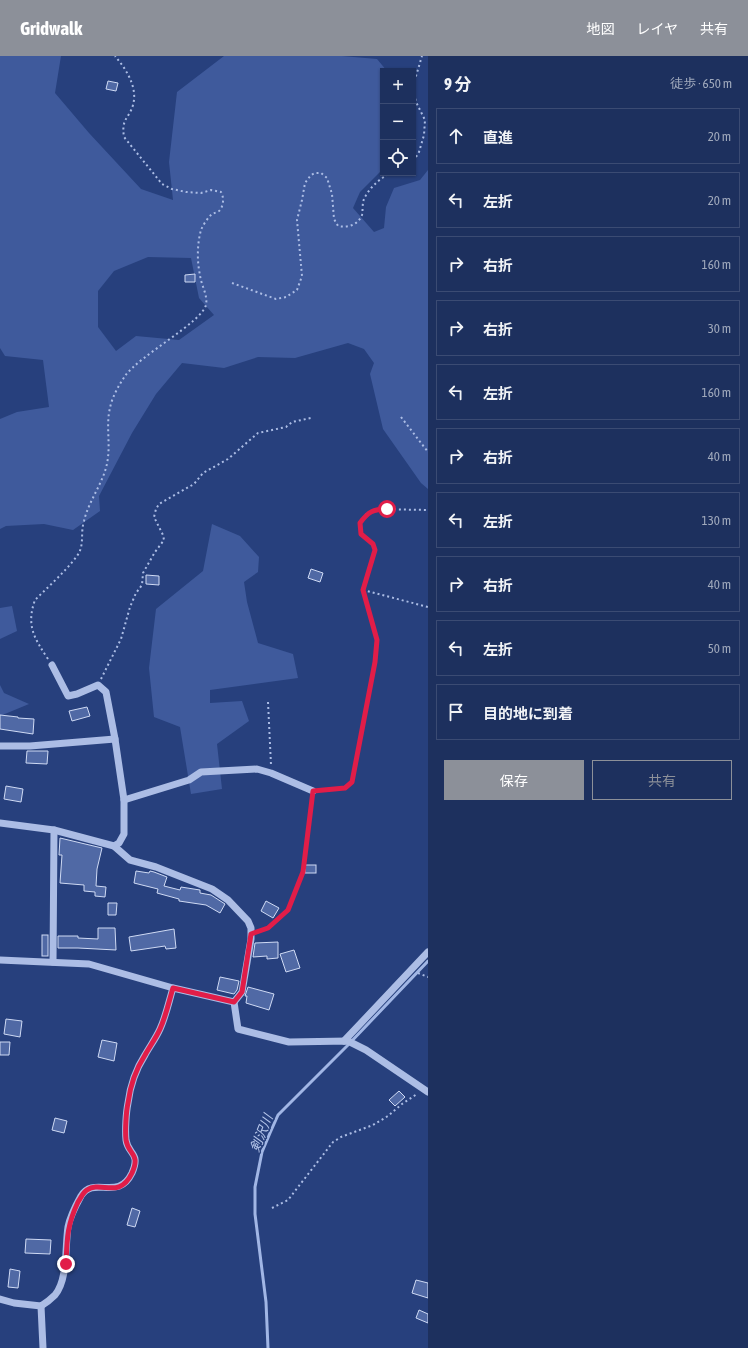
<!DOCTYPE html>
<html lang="ja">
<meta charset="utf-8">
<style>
body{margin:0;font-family:"Asap Condensed","Noto Sans JP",sans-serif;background:#2a3c67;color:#f1f3f6}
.controls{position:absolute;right:12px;top:12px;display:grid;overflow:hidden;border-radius:0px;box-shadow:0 1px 3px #0004}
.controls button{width:36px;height:36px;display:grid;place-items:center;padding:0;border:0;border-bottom:1px solid #3b4b73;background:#1d305e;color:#f1f3f6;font:20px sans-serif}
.stop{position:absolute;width:12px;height:12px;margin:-9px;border:3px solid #e11d48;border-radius:50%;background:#fff}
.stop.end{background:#e11d48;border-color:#fff;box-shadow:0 1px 4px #0008}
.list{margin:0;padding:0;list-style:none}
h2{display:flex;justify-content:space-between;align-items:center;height:52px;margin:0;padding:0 16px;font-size:17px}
h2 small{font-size:13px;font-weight:400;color:#a0a9bc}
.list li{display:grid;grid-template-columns:26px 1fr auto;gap:12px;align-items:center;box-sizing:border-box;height:56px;margin:0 8px 8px;padding:0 8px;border:1px solid #3b4b73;border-radius:0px}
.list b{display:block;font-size:15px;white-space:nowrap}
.list em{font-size:13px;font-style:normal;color:#a0a9bc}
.actions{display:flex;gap:8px;padding:12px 16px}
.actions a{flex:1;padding:9px 0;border:1px solid #8c9099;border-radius:0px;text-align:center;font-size:14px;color:#8c9099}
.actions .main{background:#8c9099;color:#fff}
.icon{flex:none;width:22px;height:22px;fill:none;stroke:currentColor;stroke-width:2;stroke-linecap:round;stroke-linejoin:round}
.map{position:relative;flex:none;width:428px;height:1292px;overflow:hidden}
header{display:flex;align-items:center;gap:24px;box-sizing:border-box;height:56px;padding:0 20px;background:#8c9099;color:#fff}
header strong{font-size:19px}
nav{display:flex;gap:22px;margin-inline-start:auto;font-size:14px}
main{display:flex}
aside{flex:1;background:#1d305e}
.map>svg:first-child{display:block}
</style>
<header>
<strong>Gridwalk</strong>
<nav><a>地図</a><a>レイヤ</a><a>共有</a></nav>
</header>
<main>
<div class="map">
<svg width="428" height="1292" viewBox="0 0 428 1292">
<rect width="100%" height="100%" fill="#27407d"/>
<g fill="#3f5a9c" fill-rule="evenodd">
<path d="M0 0H61L55 37 89 77 141 133 173 144 169 106 177 36 224 0H342L377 3 387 15H383V113L360 136 353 152 374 176 384 172 386 151 394 132 420 124 428 114V433L421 427 383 373 370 318 374 307 364 293 348 287 295 302 258 301 224 312 182 307 156 338 132 377 99 440 100 455 73 474 44 468 6 470 0 473V363L17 356 49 351 43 304 5 300 0 292ZM148 201 191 202 199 242 214 259 179 284 136 280 116 295 98 271V235L114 215Z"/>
<polygon points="212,468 240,480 259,501 258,516 244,526 247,546 258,587 293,598 298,622 210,634 210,647 242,645 249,665 217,688 222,733 191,738 180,671 154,661 149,612 156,553 203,515"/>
<polygon points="12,550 17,575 0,583 0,552"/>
<polygon points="0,629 4,637 29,648 0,660"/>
</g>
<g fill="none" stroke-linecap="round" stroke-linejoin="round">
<polyline stroke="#a1b6e5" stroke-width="3" points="268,1292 266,1246 255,1158 255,1131 262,1096 270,1077 278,1059 347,990 428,905"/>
</g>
<g fill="#5069a5" stroke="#cfdaf4">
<polygon points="108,25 118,27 116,35 106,33"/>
<polygon points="195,218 195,226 185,226 185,219"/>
<polygon points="311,513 323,517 320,526 308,522"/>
<polygon points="146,519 159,520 159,529 146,528"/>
<polygon points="87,651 90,660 72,665 69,655"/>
<polygon points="0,659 18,661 18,662 34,663 33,678 0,673"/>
<polygon points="27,695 48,695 47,708 26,707"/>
<polygon points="6,730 23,733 21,746 4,743"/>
<polygon points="60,782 102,792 97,813 96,830 106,831 105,841 95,840 95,836 84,835 84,829 60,827 62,799 59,799"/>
<rect x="305" y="809" width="11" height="8"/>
<polygon points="136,815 149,817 150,815 154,816 167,821 164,830 180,834 181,831 200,834 200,837 211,839 225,848 220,857 206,849 179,845 179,843 157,837 158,833 134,827"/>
<polygon points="266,845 279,852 273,862 261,855"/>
<polygon points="108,847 117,847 116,859 108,859"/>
<polygon points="98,872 115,872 116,894 78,892 58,892 58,880 78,880 78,882 98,883"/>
<polygon points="174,873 176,892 166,893 165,890 131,895 129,881"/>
<rect x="42" y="879" width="6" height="21"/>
<polygon points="278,886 278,902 267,903 267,900 253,901 255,887"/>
<polygon points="294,894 300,912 286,916 280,898"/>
<polygon points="220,921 239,925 237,934 234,938 217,934"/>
<polygon points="248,931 274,938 269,954 246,947 247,940 245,940"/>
<polygon points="6,963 22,965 20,981 4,978"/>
<polygon points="102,984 117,987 114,1005 98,1001"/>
<polygon points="0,986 10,986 9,999 0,999"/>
<polygon points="399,1035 405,1041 395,1050 389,1044"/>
<polygon points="55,1062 67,1065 64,1077 52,1074"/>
<polygon points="132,1152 140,1155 135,1171 127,1169"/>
<polygon points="26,1183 51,1184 50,1198 25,1197"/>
<polygon points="10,1213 20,1215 18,1232 8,1231"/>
<polygon points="416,1224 428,1227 428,1242 412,1237"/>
<polygon points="419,1254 428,1258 428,1267 416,1262"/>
</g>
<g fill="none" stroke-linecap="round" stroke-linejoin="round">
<g stroke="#acbde5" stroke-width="2" stroke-dasharray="2 3" stroke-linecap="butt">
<polyline points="413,30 422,0"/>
<polyline points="413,33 416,46 425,64 424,79 419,96 413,106"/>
<path d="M232 227 276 243 286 241 297 234 302 220 297 164 302 144 305 127 311 119 315 117H321L327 122 332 138 334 163 338 170C348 172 358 169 362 159 363 154 362 148 364 143 369 132 380 122 391 117"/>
<polyline points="401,361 428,396"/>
<polyline points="363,534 428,551"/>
<path d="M48 603C34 582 26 569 35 544 49 530 65 516 77 500 85 489 80 478 84 465 89 443 106 424 108 401 110 385 106 368 110 352 112 341 119 329 125 320 140 299 201 267 206 249 208 239 201 229 200 219 197 206 197 188 201 174 203 169 207 163 211 159 213 157 216 157 219 155 224 150 224 141 221 136L211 134 201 137 186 136 172 133 162 128 124 81C121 62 129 63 133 49 138 31 126 13 115 0"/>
<polyline points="101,623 121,583 130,551 136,537 142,529 143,517 155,496 164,484 163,479 154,461 156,453 159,448 194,428 203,417 228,403 258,377 286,371 292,366 311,362"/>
<polyline points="268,646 271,709"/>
<polyline points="320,734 345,732 352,726 375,606 377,584 363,534 375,494 373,488 361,478 360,467 365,459 377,453 428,454"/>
<polyline points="259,875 269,872 288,854 303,815 312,742"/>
<polyline points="418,917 428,921"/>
<polyline points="272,1152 288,1144 333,1086 341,1081 373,1069 388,1060 402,1048 417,1038"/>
</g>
<g stroke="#acbde5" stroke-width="7">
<polyline points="52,609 68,640 77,638 98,629 106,636 115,683 124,744 124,778 119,787 114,790"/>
<polyline points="0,690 30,690 115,683"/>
<polyline points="124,744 189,724 201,716 257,713 271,717 313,735"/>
<polyline points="0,767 54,774 114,790 130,804 156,811 212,833 228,844 248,865 251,872 251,883 242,936 234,946"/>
<polyline points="0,904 89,908 173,932 234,946 238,973 289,986 348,985 366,994 428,1036"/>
<polyline points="53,906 54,774"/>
<polyline points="344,985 428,896"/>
<path d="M0 1243 14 1247 41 1250C46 1247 51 1243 55 1239 68 1224 65 1190 68 1171 70 1161 76 1149 81 1140 94 1119 118 1146 132 1117 141 1096 128 1099 126 1084 125 1074 126 1057 128 1047 130 1031 136 1013 145 999 150 990 156 982 160 973 166 960 169 945 173 932"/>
<polyline points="41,1250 43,1292"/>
</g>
</g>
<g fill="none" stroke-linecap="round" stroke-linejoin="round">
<path stroke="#e11d48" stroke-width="5" d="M66 1208C67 1183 67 1169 78 1146 81 1142 83 1136 87 1134 101 1124 119 1144 132 1117 141 1097 128 1099 126 1084 125 1075 126 1056 128 1047 130 1031 136 1013 145 999 150 990 156 982 160 973 166 960 169 945 173 932L234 946 242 936 251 878 268 872 288 854 303 816 313 735 345 732 352 726 375 606 377 584 363 534 375 494 373 488 361 478 360 467C368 456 373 453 387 453"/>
</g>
<g text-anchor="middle" stroke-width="3" stroke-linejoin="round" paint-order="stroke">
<g font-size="13" font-style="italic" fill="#b8c8ec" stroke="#27407d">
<text transform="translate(261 1077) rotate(-68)" y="5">剣沢川</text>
</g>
</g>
</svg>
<div class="controls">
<button>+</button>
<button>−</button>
<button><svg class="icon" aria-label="locate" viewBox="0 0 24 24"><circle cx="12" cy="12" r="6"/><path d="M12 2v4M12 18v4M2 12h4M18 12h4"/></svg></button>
</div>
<div class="stop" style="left:387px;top:453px"></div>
<div class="stop end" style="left:66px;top:1208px"></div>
</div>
<aside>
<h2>9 分<small>徒歩 · 650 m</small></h2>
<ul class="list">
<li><svg class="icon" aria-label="ahead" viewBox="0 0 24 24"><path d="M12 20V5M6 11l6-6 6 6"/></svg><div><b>直進</b></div><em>20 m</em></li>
<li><svg class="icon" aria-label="left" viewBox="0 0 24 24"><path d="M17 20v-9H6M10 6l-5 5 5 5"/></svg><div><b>左折</b></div><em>20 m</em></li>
<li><svg class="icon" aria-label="right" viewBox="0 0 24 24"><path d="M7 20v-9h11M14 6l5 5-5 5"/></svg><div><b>右折</b></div><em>160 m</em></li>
<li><svg class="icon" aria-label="right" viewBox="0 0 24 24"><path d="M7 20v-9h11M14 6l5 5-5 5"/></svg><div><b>右折</b></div><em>30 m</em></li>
<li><svg class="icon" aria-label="left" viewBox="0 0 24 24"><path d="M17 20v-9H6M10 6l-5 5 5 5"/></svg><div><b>左折</b></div><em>160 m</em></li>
<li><svg class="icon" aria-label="right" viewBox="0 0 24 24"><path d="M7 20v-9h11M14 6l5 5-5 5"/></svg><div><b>右折</b></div><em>40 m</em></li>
<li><svg class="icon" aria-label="left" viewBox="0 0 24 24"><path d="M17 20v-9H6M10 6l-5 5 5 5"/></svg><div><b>左折</b></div><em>130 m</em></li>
<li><svg class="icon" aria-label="right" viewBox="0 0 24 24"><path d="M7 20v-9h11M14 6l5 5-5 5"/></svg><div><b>右折</b></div><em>40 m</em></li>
<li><svg class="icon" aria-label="left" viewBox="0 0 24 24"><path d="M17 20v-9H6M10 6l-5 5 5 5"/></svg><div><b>左折</b></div><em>50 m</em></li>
<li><svg class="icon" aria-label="arrive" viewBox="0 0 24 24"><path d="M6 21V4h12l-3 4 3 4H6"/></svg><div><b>目的地に到着</b></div></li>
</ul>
<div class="actions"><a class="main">保存</a><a>共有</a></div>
</aside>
</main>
